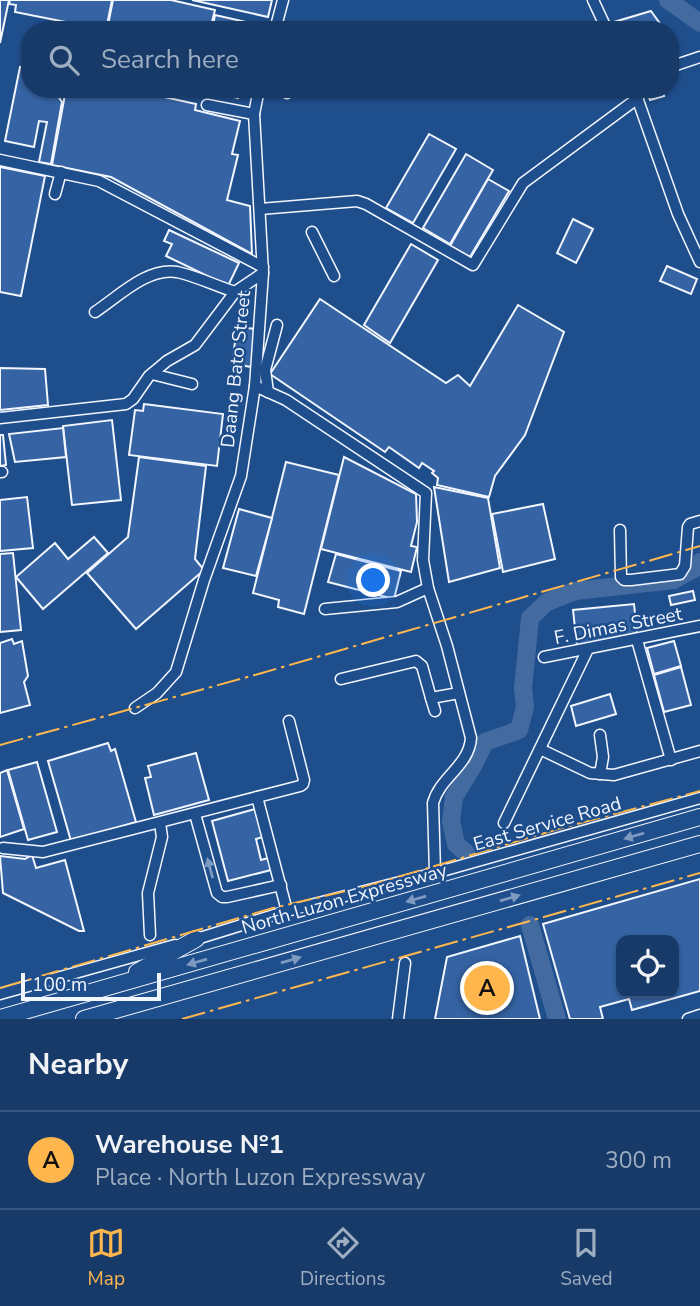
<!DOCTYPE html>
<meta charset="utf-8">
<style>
body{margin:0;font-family:"Nunito Sans",sans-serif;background:#244571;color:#f1f3f6}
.controls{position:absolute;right:21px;bottom:21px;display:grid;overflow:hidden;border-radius:14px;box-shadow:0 2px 5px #0004}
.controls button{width:63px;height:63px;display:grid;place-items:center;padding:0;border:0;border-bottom:2px solid #36547d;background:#173a69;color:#f1f3f6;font:35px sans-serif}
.scale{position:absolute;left:21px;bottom:18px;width:140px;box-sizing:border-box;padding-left:7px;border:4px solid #f2f6ff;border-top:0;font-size:19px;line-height:24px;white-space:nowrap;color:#f2f6ff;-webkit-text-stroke:5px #1f4e8c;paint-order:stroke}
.you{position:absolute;left:374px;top:581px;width:24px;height:24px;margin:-18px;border:5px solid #fff;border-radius:50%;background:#1a73e8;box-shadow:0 0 0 10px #1a73e833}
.badge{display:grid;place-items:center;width:46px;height:46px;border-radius:50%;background:#ffb74d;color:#111;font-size:23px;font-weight:700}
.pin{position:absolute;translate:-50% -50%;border:4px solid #fff;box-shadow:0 2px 7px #0006}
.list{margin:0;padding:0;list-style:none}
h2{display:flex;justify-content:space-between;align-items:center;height:91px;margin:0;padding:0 28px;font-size:30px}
h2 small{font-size:23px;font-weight:400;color:#9eadc0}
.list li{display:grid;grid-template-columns:46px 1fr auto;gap:21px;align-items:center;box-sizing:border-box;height:98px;padding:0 28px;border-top:2px solid #36547d}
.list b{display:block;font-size:26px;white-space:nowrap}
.list p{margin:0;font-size:23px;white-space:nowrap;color:#9eadc0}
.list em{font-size:23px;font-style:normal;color:#9eadc0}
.icon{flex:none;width:38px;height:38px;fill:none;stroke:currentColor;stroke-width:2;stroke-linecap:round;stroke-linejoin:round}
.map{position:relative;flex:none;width:700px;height:1019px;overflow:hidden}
.search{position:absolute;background:#173a69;box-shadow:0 2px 5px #0004;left:21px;right:21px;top:21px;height:77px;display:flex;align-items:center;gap:18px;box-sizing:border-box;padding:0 24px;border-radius:28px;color:#9eadc0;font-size:26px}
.sheet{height:189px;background:#173a69}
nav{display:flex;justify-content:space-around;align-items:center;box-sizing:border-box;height:98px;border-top:2px solid #36547d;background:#173a69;font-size:19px;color:#9eadc0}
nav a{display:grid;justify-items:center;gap:4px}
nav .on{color:#ffb74d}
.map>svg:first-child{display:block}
</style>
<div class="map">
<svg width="700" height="1019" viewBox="0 0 700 1019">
<rect width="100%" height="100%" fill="#1f4e8c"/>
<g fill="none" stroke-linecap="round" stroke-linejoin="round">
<g stroke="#446ba0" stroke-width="18">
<polyline points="668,0 700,23"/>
<polyline points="466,853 456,844 451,821 454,797 473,766 485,742 519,730 525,707 523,688 530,618 547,602 575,591 674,580 699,566 700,562"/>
<polyline points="530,925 557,1019"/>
</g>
</g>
<g fill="#3563a3" stroke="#f2f6ff" stroke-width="2" fill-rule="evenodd">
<polygon points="0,0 9,0 0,43"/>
<polygon points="10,0 112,0 106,30 15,12 16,5 9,4"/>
<polygon points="113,0 171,0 215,10 210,30 107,30"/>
<polygon points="192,0 272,0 268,17"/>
<polygon points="651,11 661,25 645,30 617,30 614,22"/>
<polygon points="215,15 255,24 253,30 212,30"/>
<polygon points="20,67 30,69 30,89 53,89 62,102 51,164 39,162 47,122 39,121 34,147 5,141"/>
<polygon points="66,89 128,89 196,104 195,110 240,121 232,154 238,155 227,200 250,206 252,254 111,177 52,165"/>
<polygon points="199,89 240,89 238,98"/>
<polygon points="647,89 662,89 664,96 650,100"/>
<polygon points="429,134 456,149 413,223 386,208"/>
<polygon points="466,154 493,170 450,244 423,228"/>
<polygon points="0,167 45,176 21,296 0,292"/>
<polygon points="488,179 509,191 470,257 450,246"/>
<polygon points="573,219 593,229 576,263 557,253"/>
<polygon points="169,230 239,263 228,286 166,256 172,244 164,241"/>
<polygon points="411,244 438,260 390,343 364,325"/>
<polygon points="667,266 697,279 691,294 660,281"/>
<polygon points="320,299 446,383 458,375 470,386 518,305 564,332 525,435 495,476 489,497 437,485 438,478 432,473 434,471 422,463 419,468 389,447 385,452 270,374"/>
<polygon points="237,327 257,329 252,367 232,364"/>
<polygon points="0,368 45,369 48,405 0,410"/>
<polygon points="144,404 223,414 217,466 129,455 135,410 143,411"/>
<polygon points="112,420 121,500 72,505 63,426"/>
<polygon points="63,428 66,457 15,462 9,434"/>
<polygon points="0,435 3,435 6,465 0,466"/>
<polygon points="139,457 206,466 195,559 204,570 136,629 87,573 128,537"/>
<polygon points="344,457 416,494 417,522 411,546 417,547 411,572 321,549"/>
<polygon points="286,462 339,475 304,614 278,607 279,600 253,593"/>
<polygon points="434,487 488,498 500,568 449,582"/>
<polygon points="27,497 33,548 0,551 0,500"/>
<polygon points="543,504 555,559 503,572 492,514"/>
<polygon points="239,509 272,518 256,576 223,568"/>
<polygon points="94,537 108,553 43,609 16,577 55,543 68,559"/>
<polygon points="13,553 21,630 0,632 0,554"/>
<polygon points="336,554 401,571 394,599 328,582"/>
<polygon points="693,591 695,600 671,605 669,596"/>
<polygon points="634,604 637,633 577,646 573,610"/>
<polygon points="12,639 14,644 22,641 28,676 24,682 30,705 0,713 0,643"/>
<polygon points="674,641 681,666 654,674 647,648"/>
<polygon points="681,667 691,705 664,712 654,675"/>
<polygon points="610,694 616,714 576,726 571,706"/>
<polygon points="108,743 111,751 115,749 136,822 71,841 48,761"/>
<polygon points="196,753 209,800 154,815 145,778 151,777 148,766"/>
<polygon points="37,762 57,832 28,840 8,770"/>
<polygon points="7,770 24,829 0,837 0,773"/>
<polygon points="255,809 263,837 256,839 261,860 268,858 271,870 228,881 212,821"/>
<polygon points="32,855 36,868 65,860 84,931 79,931 3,893 0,856 25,859"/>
<path d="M700 879V991L632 1010 629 999 600 1007 603 1019H570L543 924ZM621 940H674V993H621Z"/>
<polygon points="520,936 540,1019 435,1019 447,957"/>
</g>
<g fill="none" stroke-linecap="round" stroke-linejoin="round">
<g stroke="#f2f6ff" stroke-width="13">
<g id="minor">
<polyline points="593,0 607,30"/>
<polyline points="275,30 283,0"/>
<polyline points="670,67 700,57"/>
<polyline points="634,89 678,214 700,262"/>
<polyline points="287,93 288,89"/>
<polyline points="207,105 254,114"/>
<polyline points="0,160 99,181 263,267"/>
<polyline points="55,194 61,172"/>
<polyline points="260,209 357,201 366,204 473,265 523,183 638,98"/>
<polyline points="312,232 334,276"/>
<path d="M95 312C118 297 147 267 177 272 196 276 216 286 235 292"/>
<polyline points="152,374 192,384"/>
<path d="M255 386 286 400 426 493 423 560 428 588 447 646 471 738C469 766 440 777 433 803L435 873"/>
<polyline points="268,392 265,370 277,325"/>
<polyline points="0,418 126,404 133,399 149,376 167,361 195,345 235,292 263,273"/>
<polyline points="0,472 2,472"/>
<polyline points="620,530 621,577 624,580 631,580 680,574 685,566 688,527 690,524 700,521"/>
<polyline points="325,609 397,602 428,588"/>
<polyline points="637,640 671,760"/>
<polyline points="544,657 700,626"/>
<polyline points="341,679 416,661 422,666 431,698"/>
<polyline points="135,708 157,693 176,672 204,580 241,476 255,386 263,273 254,114 259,89"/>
<polyline points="435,711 431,698 459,693"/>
<polyline points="540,749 590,773 614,775 700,751"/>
<polyline points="600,774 603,757 600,735"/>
<polyline points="257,797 287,911"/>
<polyline points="195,814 217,893 222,897 227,897 281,885"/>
<polyline points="504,823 588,649"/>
<polyline points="3,848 43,852 300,786 303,784 304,780 289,721"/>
<polyline points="150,935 148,893 162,837 160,823"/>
<polyline points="190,941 287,911 435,873 700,798"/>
<polyline points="0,994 175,945"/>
<polyline points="398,1019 405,963"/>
<polyline points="688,1019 700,1015"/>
</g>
</g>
<g stroke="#f2f6ff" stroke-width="18">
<g id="highway">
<polyline points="137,972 196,939"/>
<polyline points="0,1018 700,817"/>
<polyline points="84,1019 700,844"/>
</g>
</g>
<use href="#minor" stroke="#1f4e8c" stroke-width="10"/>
<use href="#highway" stroke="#1f4e8c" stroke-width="16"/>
<g stroke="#ffb74d" stroke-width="2" stroke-dasharray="24 5 3.5 5" stroke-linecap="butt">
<polyline points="0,745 262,673 700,546"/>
<polyline points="0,988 273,908 368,886 555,830 700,791"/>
<polyline points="182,1019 700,873"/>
</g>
</g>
<defs><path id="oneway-solid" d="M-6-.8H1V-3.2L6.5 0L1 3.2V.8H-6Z" transform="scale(1.75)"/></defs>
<g fill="#7e9ac0">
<use href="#oneway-solid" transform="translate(634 836) rotate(164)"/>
<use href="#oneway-solid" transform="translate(210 868) rotate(-105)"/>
<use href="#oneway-solid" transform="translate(510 898) rotate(-16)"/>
<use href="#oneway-solid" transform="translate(416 899) rotate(164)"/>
<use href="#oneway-solid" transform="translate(291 960) rotate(-16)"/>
<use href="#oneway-solid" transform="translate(197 962) rotate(164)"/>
</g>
<g text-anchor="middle" stroke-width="5" stroke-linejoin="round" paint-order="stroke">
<g font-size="19" fill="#f2f6ff" stroke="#1f4e8c">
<text transform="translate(235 369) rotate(-84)" y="7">Daang Bato Street</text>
<text transform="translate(618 625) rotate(-11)" y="7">F. Dimas Street</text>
<text transform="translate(547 823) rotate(-16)" y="7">East Service Road</text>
<text transform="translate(344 898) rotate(-16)" y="7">North Luzon Expressway</text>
</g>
</g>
</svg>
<div class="controls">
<button><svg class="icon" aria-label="locate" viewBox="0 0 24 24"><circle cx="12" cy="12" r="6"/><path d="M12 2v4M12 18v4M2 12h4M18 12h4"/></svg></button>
</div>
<div class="scale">100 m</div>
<div class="you"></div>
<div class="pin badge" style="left:487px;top:988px">A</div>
<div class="search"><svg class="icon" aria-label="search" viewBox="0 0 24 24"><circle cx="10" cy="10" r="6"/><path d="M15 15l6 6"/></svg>Search here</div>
</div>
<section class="sheet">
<h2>Nearby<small></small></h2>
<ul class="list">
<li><span class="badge">A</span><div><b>Warehouse №1</b><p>Place · North Luzon Expressway</p></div><em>300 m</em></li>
</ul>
</section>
<nav>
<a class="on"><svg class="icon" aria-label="map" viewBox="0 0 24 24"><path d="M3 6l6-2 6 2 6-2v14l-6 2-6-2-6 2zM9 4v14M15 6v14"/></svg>Map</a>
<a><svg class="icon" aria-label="directions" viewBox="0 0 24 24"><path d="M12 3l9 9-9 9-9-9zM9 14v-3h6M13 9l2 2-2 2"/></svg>Directions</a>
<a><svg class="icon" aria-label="saved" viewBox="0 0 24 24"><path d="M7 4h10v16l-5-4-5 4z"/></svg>Saved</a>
</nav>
